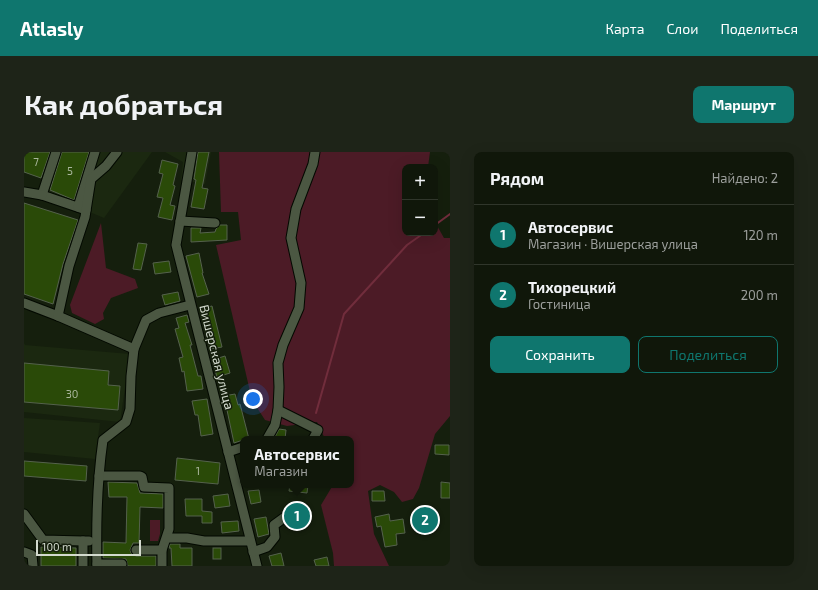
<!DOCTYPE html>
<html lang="ru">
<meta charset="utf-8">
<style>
body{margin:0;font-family:"Exo 2",sans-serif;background:#1e2418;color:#f1f3f6}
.controls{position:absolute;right:12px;top:12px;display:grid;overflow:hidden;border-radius:8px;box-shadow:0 4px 16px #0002}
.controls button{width:36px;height:36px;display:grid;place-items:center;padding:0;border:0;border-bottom:1px solid #30362b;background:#10170a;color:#f1f3f6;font:20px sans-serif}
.scale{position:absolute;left:12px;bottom:10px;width:105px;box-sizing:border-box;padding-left:4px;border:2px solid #d3dace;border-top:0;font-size:11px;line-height:14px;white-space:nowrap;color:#d3dace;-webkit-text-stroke:3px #151f0d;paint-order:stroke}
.you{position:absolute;left:229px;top:247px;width:14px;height:14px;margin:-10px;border:3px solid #fff;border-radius:50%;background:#1a73e8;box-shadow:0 0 0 6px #1a73e833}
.badge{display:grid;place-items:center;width:26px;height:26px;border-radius:50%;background:#0f766e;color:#fff;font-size:13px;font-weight:700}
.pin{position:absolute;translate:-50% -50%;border:2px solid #fff;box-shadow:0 1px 4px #0006}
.popup{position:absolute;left:216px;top:284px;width:114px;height:52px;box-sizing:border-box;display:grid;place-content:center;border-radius:8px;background:#10170a;filter:drop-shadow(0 1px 3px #0005);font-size:13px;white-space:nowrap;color:#9c9f9c}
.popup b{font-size:15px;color:#f1f3f6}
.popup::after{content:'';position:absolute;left:50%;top:100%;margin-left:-8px;border:8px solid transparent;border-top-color:#10170a}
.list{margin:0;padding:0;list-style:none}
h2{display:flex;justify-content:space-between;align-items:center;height:52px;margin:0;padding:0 16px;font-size:17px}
h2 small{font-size:13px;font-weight:400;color:#9c9f9c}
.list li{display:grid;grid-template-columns:26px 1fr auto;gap:12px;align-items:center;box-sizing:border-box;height:60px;padding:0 16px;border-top:1px solid #30362b}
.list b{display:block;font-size:15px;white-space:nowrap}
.list p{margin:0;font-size:13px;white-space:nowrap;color:#9c9f9c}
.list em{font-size:13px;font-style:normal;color:#9c9f9c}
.actions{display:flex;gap:8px;padding:12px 16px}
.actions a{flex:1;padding:9px 0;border:1px solid #0f766e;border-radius:8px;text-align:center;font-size:14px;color:#0f766e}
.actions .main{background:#0f766e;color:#fff}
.map{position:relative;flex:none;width:426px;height:414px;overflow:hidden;border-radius:8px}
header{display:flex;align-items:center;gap:24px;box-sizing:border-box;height:56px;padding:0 20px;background:#0f766e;color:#fff}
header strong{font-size:19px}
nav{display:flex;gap:22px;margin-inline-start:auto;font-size:14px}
.intro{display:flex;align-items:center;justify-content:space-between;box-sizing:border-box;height:96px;padding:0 24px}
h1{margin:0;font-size:28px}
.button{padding:10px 18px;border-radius:8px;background:#0f766e;color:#fff;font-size:14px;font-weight:700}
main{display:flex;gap:24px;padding:0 24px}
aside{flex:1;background:#10170a;border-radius:8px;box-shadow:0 4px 16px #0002}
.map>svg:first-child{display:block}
</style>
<header>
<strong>Atlasly</strong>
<nav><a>Карта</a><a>Слои</a><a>Поделиться</a></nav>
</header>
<div class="intro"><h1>Как добраться</h1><a class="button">Маршрут</a></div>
<main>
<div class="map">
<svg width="426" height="414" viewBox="0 0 426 414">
<rect width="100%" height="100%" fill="#151f0d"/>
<g fill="#1b2810">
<polygon points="35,0 128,0 80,66 23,42"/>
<polygon points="141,0 187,0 181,32 157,28 159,10"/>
<polygon points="0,191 1,193 106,202 96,270 0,260"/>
<polygon points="0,266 76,271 71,307 0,300"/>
</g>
<g fill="#4c1b26">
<polygon points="195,0 406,0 404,15 381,15 381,81 411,81 411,70 420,86 426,86 426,264 411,282 395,336 389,347 378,350 370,340 356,333 344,339 350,382 365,414 310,414 309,401 297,353 309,333 327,333 327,287 301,287 293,270 263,274 241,268 228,248 192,93 217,88 214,60 197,60"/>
<polygon points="77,71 82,116 111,127 114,136 87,146 79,161 80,167 71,172 48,161 46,153"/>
<polygon points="126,368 136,368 136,382 134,389 126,389"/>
</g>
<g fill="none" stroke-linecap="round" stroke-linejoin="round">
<g stroke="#712d3c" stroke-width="2">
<polyline points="411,73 426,62"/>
<polyline points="292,261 320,162 383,93 400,81"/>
</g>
</g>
<g fill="#2a4a08" stroke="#55624d">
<polygon points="0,0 26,0 17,26 0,20"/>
<polygon points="38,0 65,0 50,48 26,38"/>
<polygon points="174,0 185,0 178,36 184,37 180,57 167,55 172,28 170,27"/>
<polygon points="138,8 154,12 149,33 151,34 146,53 151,54 148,68 134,65 139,46 133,45 139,22 135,21"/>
<polygon points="0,51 54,68 39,112 29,152 0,142"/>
<polygon points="196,73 203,73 203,88 167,90 167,76 177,76 176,81 191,80 192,77"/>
<polygon points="114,91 123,92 117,118 109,117"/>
<polygon points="175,101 179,121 178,121 185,142 173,145 162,104"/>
<polygon points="145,109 147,120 131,122 129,111"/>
<polygon points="154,140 156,149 141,153 138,143"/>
<polygon points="188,154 198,195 186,197 176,157"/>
<polygon points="163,163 165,170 161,171 168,193 166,193 174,224 177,224 179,237 163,239 160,219 158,220 155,206 159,205 151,177 155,176 152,166"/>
<polygon points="201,204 206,221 193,225 188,208"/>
<polygon points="0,211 85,219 84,233 96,234 94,258 0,250"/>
<polygon points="211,242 214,253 216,252 225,287 219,287 219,288 210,291 200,244"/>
<polygon points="183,247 189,282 177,284 174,263 171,263 168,249"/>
<polygon points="255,277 262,278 261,287 250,287"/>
<polygon points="411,293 425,293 425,303 411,302"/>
<polygon points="153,306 196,311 194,332 151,328"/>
<polygon points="0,309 63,314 62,329 0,324"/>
<polygon points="84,330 113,331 116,341 139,342 139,356 116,355 115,391 109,391 106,398 107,401 112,404 132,404 132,414 104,414 102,407 79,406 79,390 102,391 103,345 85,345"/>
<polygon points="417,330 426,331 426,346 417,346"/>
<polygon points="266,333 284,333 283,341 265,339"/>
<polygon points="235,338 237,350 227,352 224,339"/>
<polygon points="348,339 360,339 361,349 348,349"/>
<polygon points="204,342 206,354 191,356 189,344"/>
<polygon points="161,347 178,347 178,359 188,360 188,371 178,371 178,364 162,364"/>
<polygon points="268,355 280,356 278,373 266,372"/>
<polygon points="406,356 409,373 394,375 392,358"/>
<polygon points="365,362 366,369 379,367 381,381 372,382 373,393 361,395 357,374 353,375 351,365"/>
<polygon points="242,365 245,382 234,385 230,367"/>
<polygon points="214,369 215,379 198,381 197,370"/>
<polygon points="146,392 156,392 156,396 168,396 168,414 148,414 147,396 145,396"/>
<polygon points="17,395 52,396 52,414 17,414"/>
<rect x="189" y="396" width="8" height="11"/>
<polygon points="257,401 260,414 248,414 245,404"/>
<polygon points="303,405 305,414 292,414 290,408"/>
</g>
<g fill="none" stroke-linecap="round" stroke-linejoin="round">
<g stroke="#030900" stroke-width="11">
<g id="minor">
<polyline points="32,0 18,43 62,58"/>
<polyline points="168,0 152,93 233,414"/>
<polyline points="0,40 18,43"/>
<polyline points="54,55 71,0"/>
<polyline points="156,69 191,71"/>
<polyline points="0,151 34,164"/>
<polyline points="110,197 122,168 135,161 166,153"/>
<polyline points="254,258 294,278 289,287"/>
<polyline points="243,287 251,273 254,258 255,235 254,211 259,193 275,156 277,131 267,86 272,57 289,12 291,0"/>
<polyline points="204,300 219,295"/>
<polyline points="75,324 116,324 118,325 120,335 145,336 145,377 138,398 138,414"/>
<polyline points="0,362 19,388 59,389"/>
<polyline points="143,386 163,386 180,389 226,389"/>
<polyline points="112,398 138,398"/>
<polyline points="0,400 8,403 9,414"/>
<polyline points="229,400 243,395 251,385 250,373 261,365"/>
<polyline points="73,412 98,412"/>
<polyline points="59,414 59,389 65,389"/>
<path d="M73 414C72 372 73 330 79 288L102 270 106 257 107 224 110 197 34 164 45 114 61 65 67 27 82 14 93 0"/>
</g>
</g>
<use href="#minor" stroke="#4b5742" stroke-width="9"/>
</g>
<g text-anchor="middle" stroke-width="3" stroke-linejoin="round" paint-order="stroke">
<g font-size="11" fill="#a9b69c">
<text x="12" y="14">7</text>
<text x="46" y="23">5</text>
<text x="48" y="246">30</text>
<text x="174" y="323">1</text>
</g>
<g font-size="13" fill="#d3dace" stroke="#151f0d">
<text transform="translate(193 205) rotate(76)" y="5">Вишерская улица</text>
</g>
</g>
</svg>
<div class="controls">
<button>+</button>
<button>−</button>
</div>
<div class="scale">100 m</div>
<div class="you"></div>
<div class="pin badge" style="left:273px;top:364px">1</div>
<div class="popup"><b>Автосервис</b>Магазин</div>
<div class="pin badge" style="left:401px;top:368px">2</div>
</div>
<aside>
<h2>Рядом<small>Найдено: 2</small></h2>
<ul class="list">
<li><span class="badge">1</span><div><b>Автосервис</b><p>Магазин · Вишерская улица</p></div><em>120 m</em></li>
<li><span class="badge">2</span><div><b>Тихорецкий</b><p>Гостиница</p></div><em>200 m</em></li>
</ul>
<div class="actions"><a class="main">Сохранить</a><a>Поделиться</a></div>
</aside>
</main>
